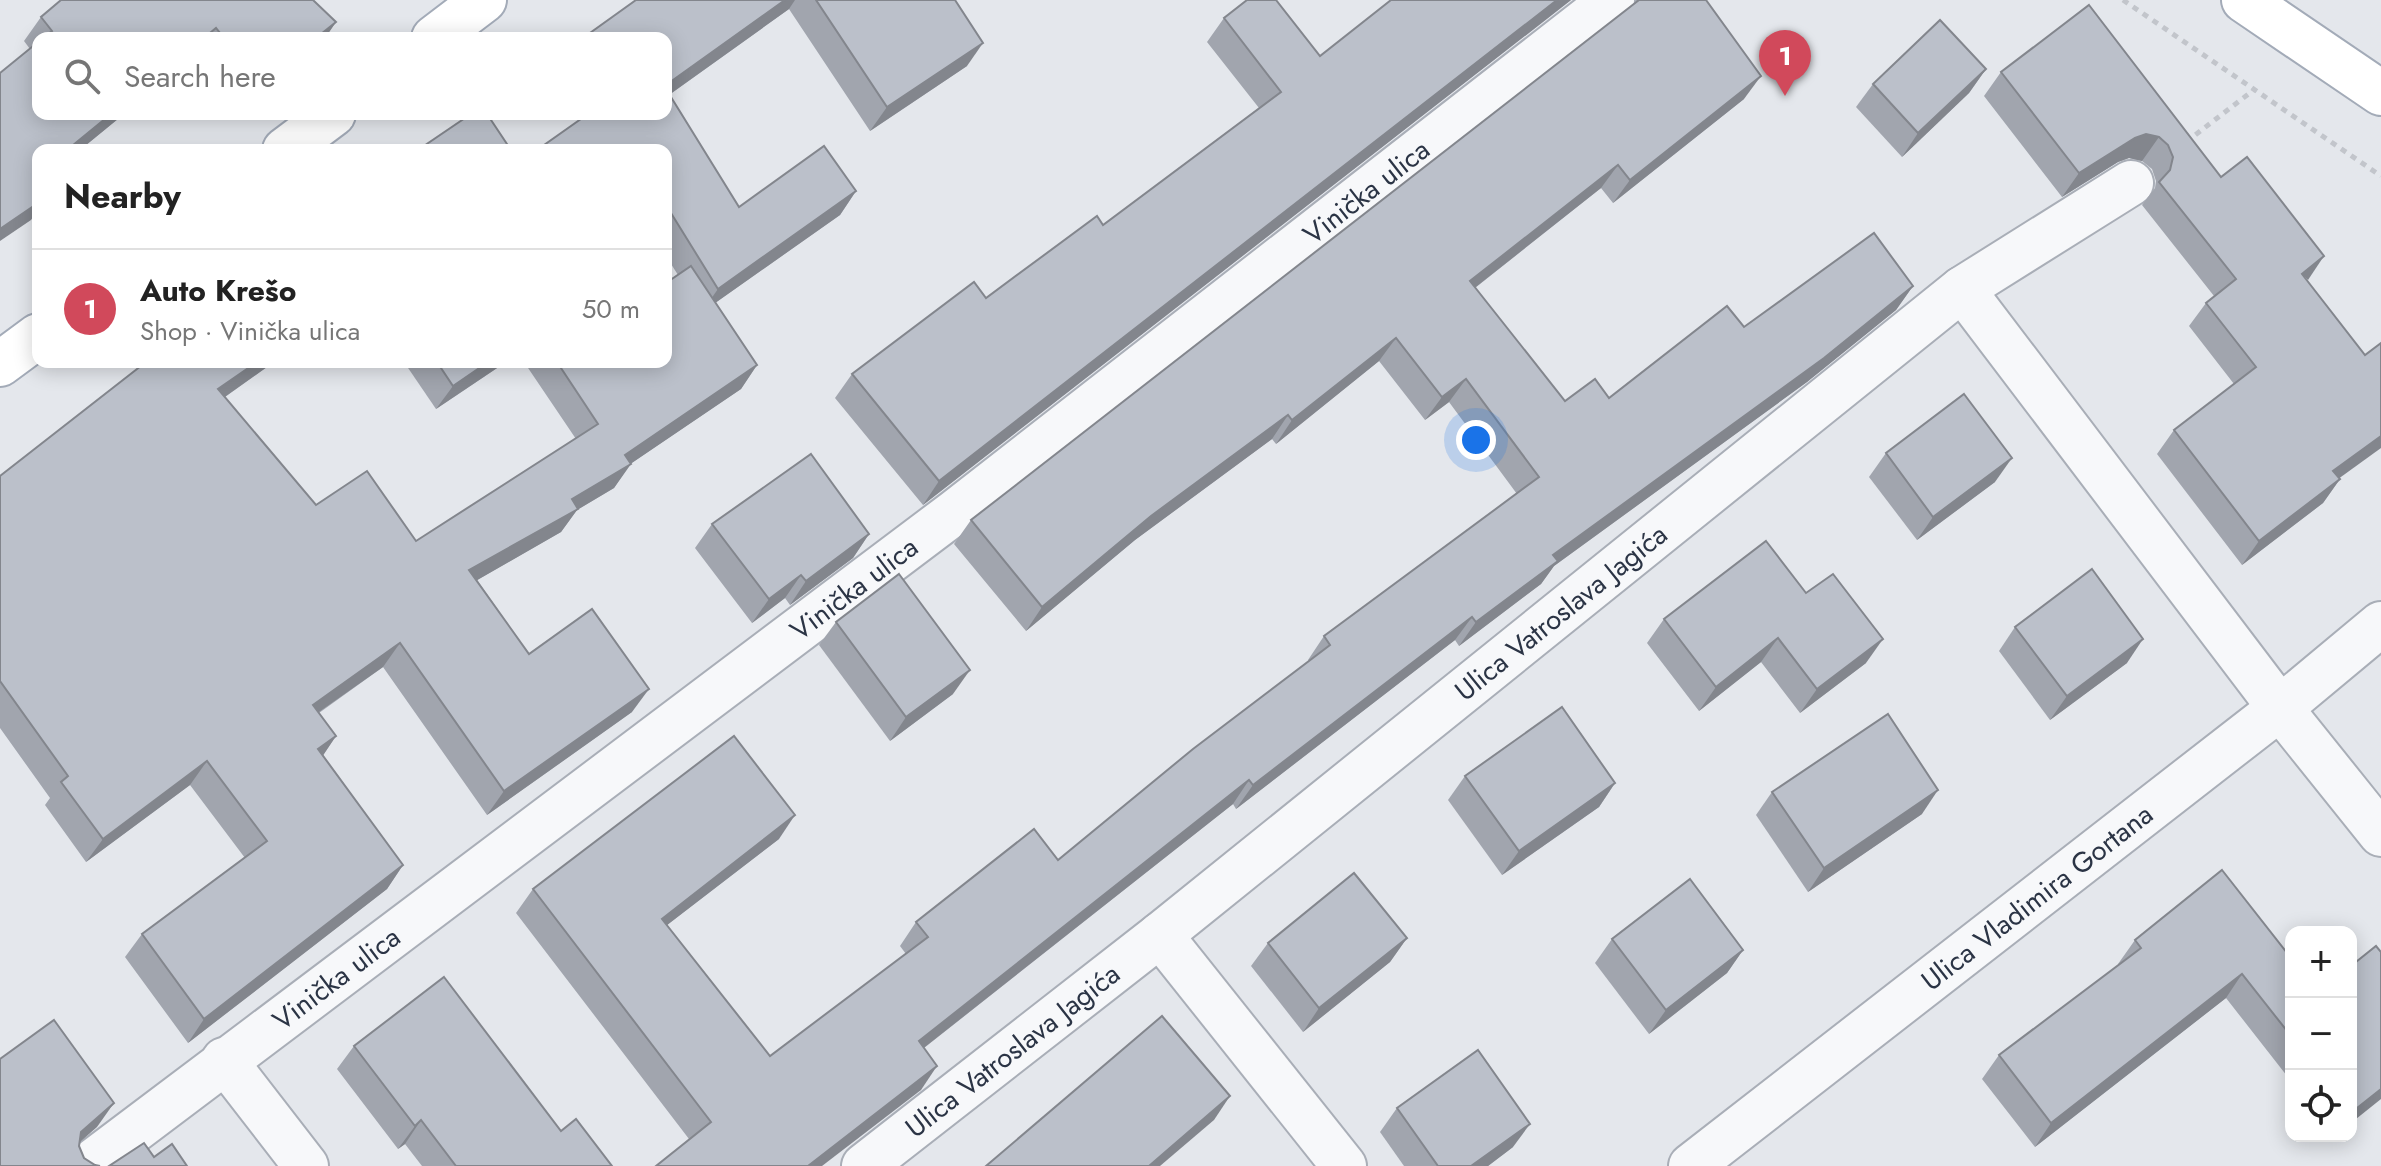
<!DOCTYPE html>
<meta charset="utf-8">
<style>
body{margin:0;font-family:Jost,sans-serif;background:#f2f2f2;color:#222}
.controls{position:absolute;right:24px;bottom:24px;display:grid;overflow:hidden;border-radius:16px;box-shadow:0 4px 20px #0003}
.controls button{width:72px;height:72px;display:grid;place-items:center;padding:0;border:0;border-bottom:2px solid #e0e0e0;background:#fff;color:#222;font:40px sans-serif}
.you{position:absolute;left:1476px;top:440px;width:28px;height:28px;margin:-20px;border:6px solid #fff;border-radius:50%;background:#1a73e8;box-shadow:0 0 0 12px #1a73e833}
.badge{display:grid;place-items:center;width:52px;height:52px;border-radius:50%;background:#d1495b;color:#fff;font-size:26px;font-weight:700}
.pin{position:absolute;translate:-50% -66px;filter:drop-shadow(0 2px 4px #0008)}
.pin::after{content:'';position:absolute;top:42px;width:28px;height:24px;background:inherit;clip-path:polygon(0 0,100% 0,50% 100%)}
.list{margin:0;padding:0;list-style:none}
h2{display:flex;justify-content:space-between;align-items:center;height:104px;margin:0;padding:0 32px;font-size:34px}
h2 small{font-size:26px;font-weight:400;color:#767676}
.list li{display:grid;grid-template-columns:52px 1fr auto;gap:24px;align-items:center;box-sizing:border-box;height:120px;padding:0 32px;border-top:2px solid #e0e0e0}
.list b{display:block;font-size:30px;white-space:nowrap}
.list p{margin:0;font-size:26px;white-space:nowrap;color:#767676}
.list em{font-size:26px;font-style:normal;color:#767676}
.icon{flex:none;width:44px;height:44px;fill:none;stroke:currentColor;stroke-width:2;stroke-linecap:round;stroke-linejoin:round}
.map{position:relative;flex:none;width:2381px;height:1166px;overflow:hidden}
.search{position:absolute;background:#fff;box-shadow:0 4px 20px #0003;left:32px;top:32px;width:640px;height:88px;display:flex;align-items:center;gap:20px;box-sizing:border-box;padding:0 28px;border-radius:16px;color:#767676;font-size:30px}
.panel{position:absolute;background:#fff;box-shadow:0 4px 20px #0003;left:32px;top:144px;width:640px;height:224px;border-radius:16px}
.map>svg:first-child{display:block}
</style>
<div class="map">
<svg width="2381" height="1166" viewBox="0 0 2381 1166">
<rect width="100%" height="100%" fill="#e4e7ec"/>
<g fill="none" stroke-linecap="round" stroke-linejoin="round">
<g stroke="#a9aeb7" stroke-width="48">
<g id="minor">
<polyline points="1962,289 2280,708 2381,834"/>
<polyline points="1160,935 1344,1166"/>
<polyline points="224,1060 306,1166"/>
<path id="s1" d="M87 1166 955 512 1612 0"/>
<path id="s2" d="M864 1166 1160 935 1962 289 2131 183"/>
<path id="s3" d="M1691 1166 2280 708 2381 624"/>
</g>
</g>
<g stroke="#a3abb8" stroke-width="48">
<g id="major">
<polyline points="2244,0 2381,93"/>
<polyline points="434,38 484,0"/>
<polyline points="285,150 333,114"/>
<polyline points="0,364 38,336"/>
</g>
</g>
<g stroke="#c2c5cb" stroke-width="5" stroke-dasharray="6 6" stroke-linecap="butt">
<polyline points="2123,0 2381,176"/>
<polyline points="2186,142 2255,89"/>
</g>
<use href="#minor" stroke="#f7f8fa" stroke-width="44"/>
<use href="#major" stroke="#fff" stroke-width="44"/>
</g>
<g fill="#a1a5ae">
<polygon points="636,0 955,0 967,66 870,131 789,9 669,95 739,207 856,191 840,215 715,303 757,365 741,389 630,464 614,488 577,510 561,532 477,580 529,654 632,712 487,815 383,667 319,713 336,736 323,755 403,865 387,889 188,1043 125,957 142,934 245,858 190,785 86,862 45,805 50,798 0,728 0,476 274,362 225,397 316,505 416,541 576,439 524,362 666,362 678,275 666,256 666,150 582,118 579,114 666,114"/>
<polygon points="1389,0 1571,0 923,505 835,398 852,374 986,298 1103,225 1259,108 1207,42 1224,18 1320,56 1390,1"/>
<polygon points="1636,0 1706,0 1744,99 1613,203 1601,188 1475,288 1565,401 1609,398 1744,327 1913,286 1896,310 1807,382 1554,566 1541,584 1459,646 1455,640 1236,809 1233,804 924,1048 921,1090 689,1139 516,913 533,889 779,839 667,925 770,1056 906,954 900,946 916,922 1058,860 1309,661 1308,660 1324,636 1517,494 1449,402 1425,420 1379,361 1276,444 1272,439 1135,540 1026,631 954,544 971,520 1636,2"/>
<polygon points="2089,5 2221,177 2307,281 2340,479 2323,503 2242,565 2157,454 2174,430 2234,384 2189,326 2206,303 2214,296 2142,205 2155,188 2156,181 2152,169 2142,161 2129,158 2118,162 2062,197 1984,96 2001,72"/>
<polygon points="41,17 336,22 325,38 38,38 38,114 124,114 80,150 38,150 31,220 30,49 24,41"/>
<polygon points="1986,69 1969,93 1902,157 1856,107 1873,84"/>
<polygon points="404,362 506,362 436,409"/>
<polygon points="1886,453 1995,482 1917,540 1869,477"/>
<polygon points="712,524 869,534 853,558 790,605 785,598 752,623 695,548"/>
<polygon points="1806,593 1866,663 1800,713 1761,662 1699,711 1647,643 1664,619"/>
<polygon points="836,622 953,694 890,741 819,645"/>
<polygon points="2015,627 2127,663 2050,720 1999,651"/>
<polygon points="1465,776 1615,783 1599,807 1502,875 1448,800"/>
<polygon points="1772,792 1922,814 1808,892 1756,815"/>
<polygon points="1407,938 1390,962 1303,1032 1251,966 1268,943"/>
<polygon points="1612,939 1743,950 1727,973 1649,1034 1595,963"/>
<polygon points="2135,940 2291,958 2291,1081 2226,998 2035,1147 1982,1079 1999,1055 2119,965 2118,964"/>
<polygon points="354,1046 561,1131 612,1166 422,1166 405,1144 398,1149 337,1069"/>
<polygon points="1397,1108 1513,1147 1488,1166 1404,1166 1380,1132"/>
</g>
<g fill="#83868d">
<polygon points="785,0 795,0 789,9 666,97 666,85"/>
<polygon points="1557,0 1571,0 923,505 939,481"/>
<polygon points="336,22 325,38 316,38"/>
<polygon points="983,43 967,66 870,131 887,107"/>
<polygon points="1986,69 1969,93 1902,157 1918,133"/>
<polygon points="1761,76 1744,99 1613,203 1630,180"/>
<polygon points="111,114 124,114 80,150 67,150"/>
<polygon points="2146,134 2159,137 2142,161 2129,158 2118,162 2062,197 2079,173 2135,138"/>
<polygon points="1618,165 1601,188 1453,305 1470,281"/>
<polygon points="856,191 840,215 701,313 718,289"/>
<polygon points="38,203 38,210 31,220 0,241 0,229"/>
<polygon points="2324,256 2308,280 2302,274"/>
<polygon points="1913,286 1896,310 1807,382 1554,566 1541,584 1459,646 1476,622 1553,555"/>
<polygon points="1396,338 1379,361 1276,444 1292,420"/>
<polygon points="257,362 274,362 202,413 218,389"/>
<polygon points="488,362 506,362 436,409 453,386"/>
<polygon points="757,365 741,389 623,469 631,464 614,488 577,510 561,532 453,594 469,570 625,455"/>
<polygon points="1466,379 1449,402 1425,420 1442,397"/>
<polygon points="1288,415 1272,439 1135,540 1026,631 1042,607 1151,516"/>
<polygon points="2381,436 2381,448 2316,495 2333,471"/>
<polygon points="2012,458 1995,482 1917,540 1933,517"/>
<polygon points="2340,479 2323,503 2242,565 2259,541"/>
<polygon points="869,534 853,558 790,605 806,581"/>
<polygon points="801,575 785,598 752,623 769,599"/>
<polygon points="1472,617 1455,640 1236,809 1253,785"/>
<polygon points="1778,638 1761,662 1699,711 1716,687"/>
<polygon points="1883,639 1866,663 1800,713 1817,689"/>
<polygon points="2143,639 2127,663 2050,720 2067,696"/>
<polygon points="400,643 383,667 296,728 313,705"/>
<polygon points="970,670 953,694 890,741 906,717"/>
<polygon points="649,689 632,712 487,815 504,791"/>
<polygon points="336,736 320,760 318,749"/>
<polygon points="207,761 190,785 86,862 103,839"/>
<polygon points="1249,780 1233,804 902,1065 919,1041"/>
<polygon points="1615,783 1599,807 1502,875 1519,851"/>
<polygon points="1938,790 1922,814 1808,892 1824,868"/>
<polygon points="795,815 779,839 645,942 662,919"/>
<polygon points="403,865 387,889 188,1043 204,1019"/>
<polygon points="1407,938 1390,962 1303,1032 1319,1008"/>
<polygon points="1743,950 1727,973 1649,1034 1666,1010"/>
<polygon points="2242,974 2226,998 2035,1147 2051,1123"/>
<polygon points="937,1066 921,1090 822,1166 808,1166"/>
<polygon points="2381,1089 2381,1099 2351,1123 2352,1112"/>
<polygon points="1230,1096 1214,1120 1160,1166 1149,1166"/>
<polygon points="114,1103 97,1127 64,1156 81,1132"/>
<polygon points="421,1120 405,1144 398,1149 415,1126"/>
<polygon points="1530,1124 1513,1147 1488,1166 1471,1166"/>
</g>
<g fill="#bbc0ca" stroke="#83868d" stroke-width="2">
<polygon points="61,0 313,0 336,22 316,38 224,38 216,28 204,38 43,38 52,31 41,17"/>
<polygon points="636,0 785,0 666,85 666,38 583,38"/>
<polygon points="816,0 955,0 983,43 887,107"/>
<polygon points="1247,0 1276,0 1320,56 1391,0 1557,0 939,481 852,374 974,282 986,298 1097,216 1103,225 1281,92 1224,18"/>
<polygon points="1639,0 1706,0 1761,76 1630,180 1618,165 1470,281 1565,401 1595,379 1609,398 1727,306 1744,327 1874,233 1913,286 1824,358 1553,555 1558,561 1476,622 1472,617 1253,785 1249,780 919,1041 937,1066 808,1166 656,1166 711,1122 533,889 734,736 795,815 662,919 770,1056 928,937 916,922 1034,829 1058,860 1193,749 1330,645 1324,636 1539,477 1466,379 1442,397 1396,338 1292,420 1288,415 1151,516 1042,607 971,520"/>
<polygon points="2089,5 2221,177 2247,157 2324,256 2302,274 2365,355 2381,343 2381,436 2333,471 2340,479 2259,541 2174,430 2256,367 2206,303 2236,279 2159,182 2170,170 2173,157 2168,145 2159,137 2146,134 2135,138 2079,173 2001,72"/>
<polygon points="1940,20 1986,69 1918,133 1873,84"/>
<polygon points="38,42 38,114 111,114 67,150 38,150 38,174 34,177 38,182 38,203 0,229 0,73"/>
<polygon points="666,89 739,207 824,146 856,191 718,289 666,205 666,150 537,150 588,114 666,114"/>
<polygon points="471,114 487,114 511,150 418,150"/>
<polygon points="691,266 757,365 625,455 631,464 572,499 578,509 469,570 529,654 592,609 649,689 504,791 400,643 313,705 336,736 318,749 403,865 204,1019 142,934 267,841 207,761 103,839 61,782 68,776 0,681 0,476 146,362 257,362 218,389 316,505 367,471 416,541 598,424 557,362 666,362 666,283"/>
<polygon points="437,362 488,362 453,386"/>
<polygon points="1964,394 2012,458 1933,517 1886,453"/>
<polygon points="811,454 869,534 806,581 801,575 769,599 712,524"/>
<polygon points="1766,541 1806,593 1833,574 1883,639 1817,689 1778,638 1716,687 1664,619"/>
<polygon points="2092,569 2143,639 2067,696 2015,627"/>
<polygon points="899,574 970,670 906,717 836,622"/>
<polygon points="1562,707 1615,783 1519,851 1465,776"/>
<polygon points="1888,714 1938,790 1824,868 1772,792"/>
<polygon points="2222,870 2291,958 2291,1036 2242,974 2051,1123 1999,1055 2141,948 2135,940"/>
<polygon points="1354,873 1407,938 1319,1008 1268,943"/>
<polygon points="1690,879 1743,950 1666,1010 1612,939"/>
<polygon points="2376,946 2381,952 2381,1089 2352,1112 2351,966"/>
<polygon points="444,977 561,1131 576,1119 612,1166 456,1166 421,1120 415,1126 354,1046"/>
<polygon points="1162,1016 1230,1096 1149,1166 986,1166"/>
<polygon points="54,1020 114,1103 81,1132 79,1146 84,1158 95,1165 100,1166 0,1166 0,1059"/>
<polygon points="1478,1050 1530,1124 1471,1166 1438,1166 1397,1108"/>
<polygon points="144,1143 154,1157 172,1144 187,1166 109,1166"/>
</g>
<g text-anchor="middle" stroke-width="6" stroke-linejoin="round" paint-order="stroke">
<g font-size="28" fill="#2b3445" stroke="#f4f6f9">
<text dy="10" stroke="none"><textPath href="#s1" startOffset="1608">Vinička ulica</textPath></text>
<text dy="10" stroke="none"><textPath href="#s1" startOffset="960">Vinička ulica</textPath></text>
<text dy="10" stroke="none"><textPath href="#s2" startOffset="890">Ulica Vatroslava Jagića</textPath></text>
<text dy="10" stroke="none"><textPath href="#s3" startOffset="438">Ulica Vladimira Gortana</textPath></text>
<text dy="10" stroke="none"><textPath href="#s1" startOffset="312">Vinička ulica</textPath></text>
<text dy="10" stroke="none"><textPath href="#s2" startOffset="188">Ulica Vatroslava Jagića</textPath></text>
</g>
</g>
</svg>
<div class="controls">
<button>+</button>
<button>−</button>
<button><svg class="icon" aria-label="locate" viewBox="0 0 24 24"><circle cx="12" cy="12" r="6"/><path d="M12 2v4M12 18v4M2 12h4M18 12h4"/></svg></button>
</div>
<div class="you"></div>
<div class="pin badge" style="left:1785px;top:96px">1</div>
<div class="search"><svg class="icon" aria-label="search" viewBox="0 0 24 24"><circle cx="10" cy="10" r="6"/><path d="M15 15l6 6"/></svg>Search here</div>
<section class="panel">
<h2>Nearby<small></small></h2>
<ul class="list">
<li><span class="badge">1</span><div><b>Auto Krešo</b><p>Shop · Vinička ulica</p></div><em>50 m</em></li>
</ul>
</section>
</div>
